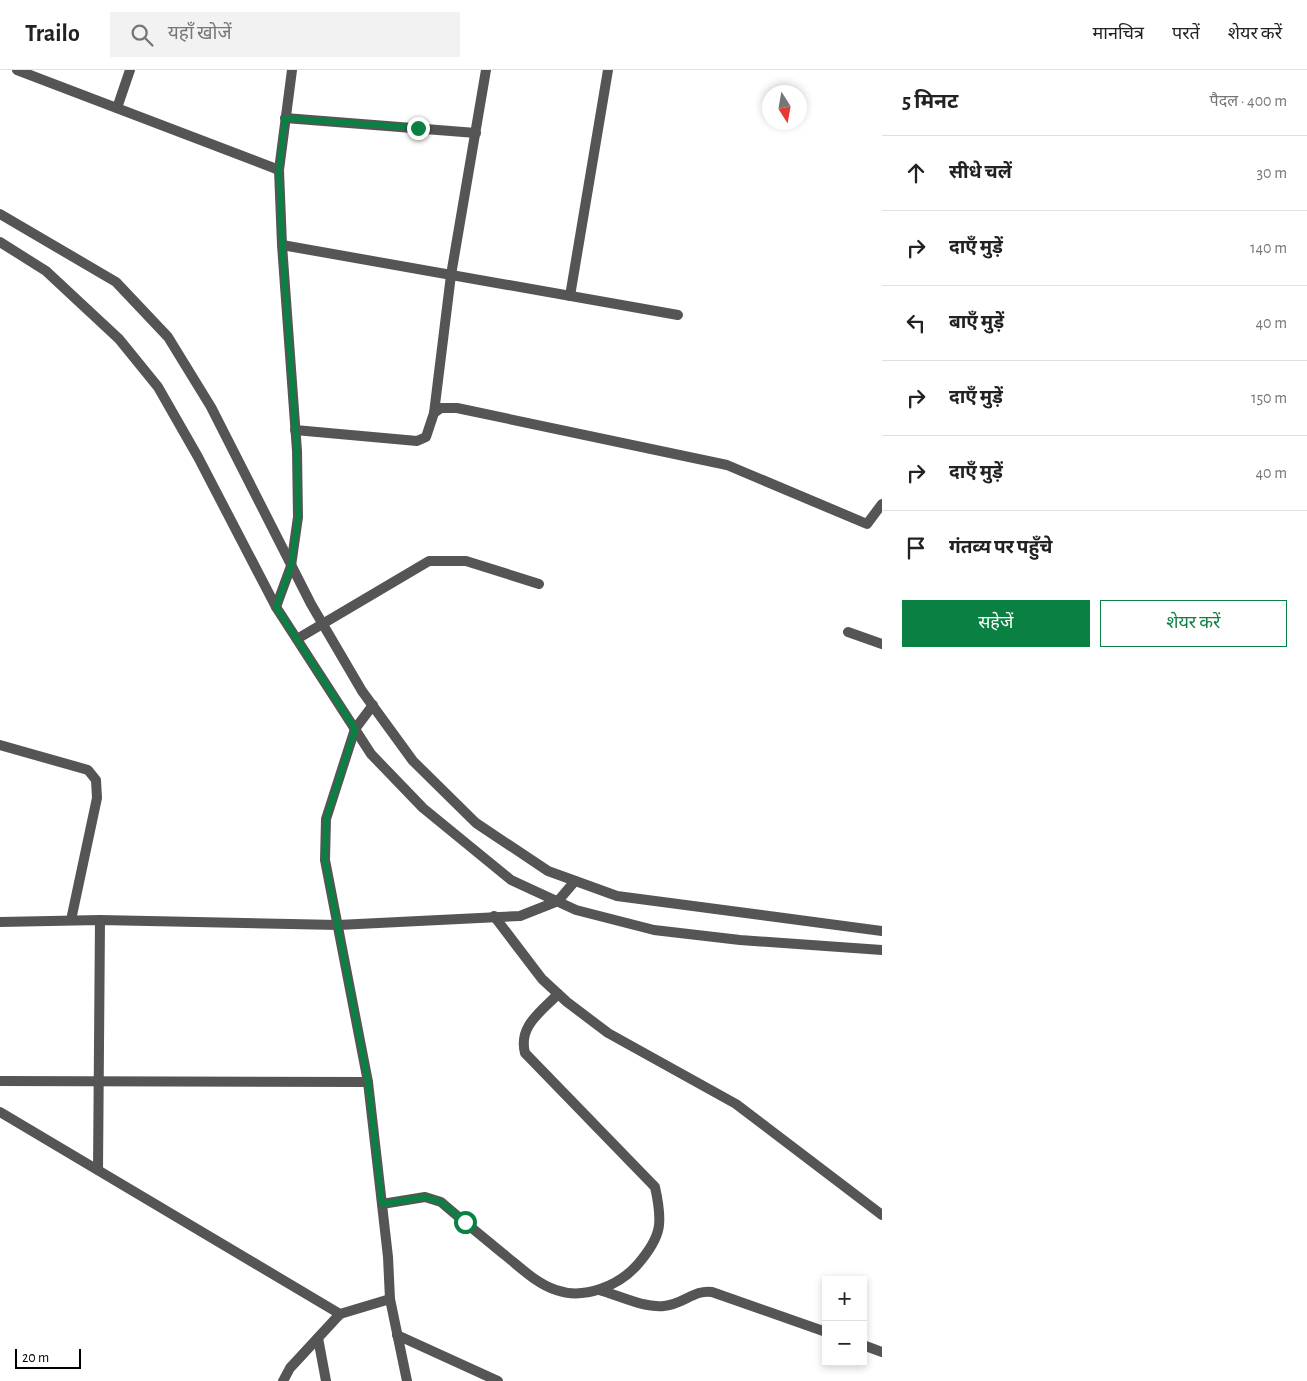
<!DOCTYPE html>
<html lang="hi">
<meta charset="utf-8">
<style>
body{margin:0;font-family:"Alegreya Sans","Noto Sans Devanagari",sans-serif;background:#f2f2f2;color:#222}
.controls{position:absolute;right:15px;bottom:15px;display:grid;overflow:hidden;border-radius:0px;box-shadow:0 2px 8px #0003}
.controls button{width:45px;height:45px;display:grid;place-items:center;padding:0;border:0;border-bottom:1px solid #e0e0e0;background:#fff;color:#222;font:25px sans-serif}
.compass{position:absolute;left:762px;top:15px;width:45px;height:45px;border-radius:50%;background:#fff;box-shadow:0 2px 8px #0003;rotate:169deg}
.scale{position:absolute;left:15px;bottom:12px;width:66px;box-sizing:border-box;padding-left:5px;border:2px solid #000;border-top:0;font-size:14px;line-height:18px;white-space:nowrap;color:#000;-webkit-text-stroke:4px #fff;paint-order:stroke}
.stop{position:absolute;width:15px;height:15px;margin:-11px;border:4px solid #0b8043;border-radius:50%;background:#fff}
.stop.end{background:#0b8043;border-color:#fff;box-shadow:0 1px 5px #0008}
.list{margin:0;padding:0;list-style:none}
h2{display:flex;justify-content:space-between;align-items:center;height:65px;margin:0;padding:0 20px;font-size:21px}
h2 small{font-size:16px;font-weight:400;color:#767676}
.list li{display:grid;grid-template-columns:32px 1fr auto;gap:15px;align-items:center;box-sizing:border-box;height:75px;padding:0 20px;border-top:1px solid #e0e0e0}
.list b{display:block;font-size:19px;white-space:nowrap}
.list em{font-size:16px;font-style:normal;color:#767676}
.actions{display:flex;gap:10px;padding:15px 20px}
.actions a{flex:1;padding:11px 0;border:1px solid #0b8043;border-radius:0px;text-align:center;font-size:18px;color:#0b8043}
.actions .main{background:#0b8043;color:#fff}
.icon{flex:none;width:28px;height:28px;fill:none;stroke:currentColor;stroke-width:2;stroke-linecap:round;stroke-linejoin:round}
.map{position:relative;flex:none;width:882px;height:1311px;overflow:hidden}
header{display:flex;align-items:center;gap:30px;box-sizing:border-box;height:70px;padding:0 25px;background:#fff;border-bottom:1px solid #e0e0e0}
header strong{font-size:24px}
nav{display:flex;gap:28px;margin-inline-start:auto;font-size:18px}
.search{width:350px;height:45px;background:#f2f2f2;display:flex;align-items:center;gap:12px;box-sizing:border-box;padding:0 18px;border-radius:0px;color:#767676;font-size:19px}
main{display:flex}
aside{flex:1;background:#fff}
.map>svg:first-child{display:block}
</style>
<header>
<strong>Trailo</strong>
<div class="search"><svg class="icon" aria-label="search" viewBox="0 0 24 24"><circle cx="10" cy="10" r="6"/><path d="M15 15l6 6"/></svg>यहाँ खोजें</div>
<nav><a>मानचित्र</a><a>परतें</a><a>शेयर करें</a></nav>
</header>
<main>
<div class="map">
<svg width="882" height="1311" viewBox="0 0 882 1311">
<rect width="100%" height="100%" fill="#fff"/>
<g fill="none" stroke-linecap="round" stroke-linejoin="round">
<g stroke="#555" stroke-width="10">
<polyline points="17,0 279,100"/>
<polyline points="117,38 130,0"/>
<polyline points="285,48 476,63"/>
<polyline points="282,175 678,245"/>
<polyline points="570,226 608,0"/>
<polyline points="434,343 451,205 486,0"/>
<polyline points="295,360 417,371 426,367 434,343 441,338 457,338 727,395 867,454 882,434"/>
<polyline points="276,537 291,496 298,447 297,381 282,175 279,100 292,0"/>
<polyline points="848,562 882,574"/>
<polyline points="297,569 429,491 466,491 539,514"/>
<polyline points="373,635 355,659 326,749 325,790 368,1012 388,1187 390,1229 407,1311"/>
<polyline points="0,675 88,700 96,710 97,728 71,850"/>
<polyline points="494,846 542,909 567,932 608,963 736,1034 882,1145"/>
<polyline points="0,852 100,850 338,855 520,846 558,831 575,811"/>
<polyline points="0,1011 368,1012"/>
<polyline points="0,1042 340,1244 390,1229"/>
<polyline points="98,1100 100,850"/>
<path d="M382 1134 425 1127 441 1132C463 1151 484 1168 506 1186 521 1198 537 1214 556 1220 584 1230 619 1216 638 1194 662 1166 663 1153 655 1117L525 983C518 956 541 942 558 924"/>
<path d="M599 1220C618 1225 643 1238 664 1236 682 1235 695 1219 712 1222L826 1262"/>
<polyline points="397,1265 498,1311"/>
<polyline points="318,1268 326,1311"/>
<polyline points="863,1275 882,1282"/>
<polyline points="283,1311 290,1298 340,1244"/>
</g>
<g stroke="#555" stroke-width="10">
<polyline points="0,144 116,212 168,267 211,337 311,534 362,621 413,691 476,753 548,801 617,826 882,861"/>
<polyline points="0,172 46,201 119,269 158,317 198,387 276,537 371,684 423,738 511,810 576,840 654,860 740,870 882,880"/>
</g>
</g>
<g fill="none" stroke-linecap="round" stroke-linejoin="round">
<polyline stroke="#0b8043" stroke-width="6" points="418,58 285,48 279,100 282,175 297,381 298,447 291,496 276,537 355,659 326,749 325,790 368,1012 382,1134 425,1127 441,1132 465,1152"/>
</g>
</svg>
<div class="controls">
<button>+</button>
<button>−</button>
</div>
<svg class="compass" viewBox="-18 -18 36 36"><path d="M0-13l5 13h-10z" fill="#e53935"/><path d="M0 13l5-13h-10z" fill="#767676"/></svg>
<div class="scale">20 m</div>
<div class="stop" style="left:465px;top:1152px"></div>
<div class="stop end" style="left:418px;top:58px"></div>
</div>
<aside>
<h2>5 मिनट<small>पैदल · 400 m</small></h2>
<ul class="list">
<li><svg class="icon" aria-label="ahead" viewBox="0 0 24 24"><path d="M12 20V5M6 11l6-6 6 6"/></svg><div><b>सीधे चलें</b></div><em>30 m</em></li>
<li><svg class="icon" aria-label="right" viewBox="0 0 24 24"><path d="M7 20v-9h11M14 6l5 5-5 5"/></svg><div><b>दाएँ मुड़ें</b></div><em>140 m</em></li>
<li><svg class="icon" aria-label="left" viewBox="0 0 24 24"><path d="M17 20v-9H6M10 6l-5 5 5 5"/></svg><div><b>बाएँ मुड़ें</b></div><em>40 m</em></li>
<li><svg class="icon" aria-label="right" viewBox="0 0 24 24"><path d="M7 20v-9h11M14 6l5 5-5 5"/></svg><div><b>दाएँ मुड़ें</b></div><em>150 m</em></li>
<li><svg class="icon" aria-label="right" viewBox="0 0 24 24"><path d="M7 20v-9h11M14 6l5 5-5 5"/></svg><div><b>दाएँ मुड़ें</b></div><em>40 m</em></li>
<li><svg class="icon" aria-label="arrive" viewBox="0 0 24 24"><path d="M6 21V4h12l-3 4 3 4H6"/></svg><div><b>गंतव्य पर पहुँचे</b></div></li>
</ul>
<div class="actions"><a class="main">सहेजें</a><a>शेयर करें</a></div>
</aside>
</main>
